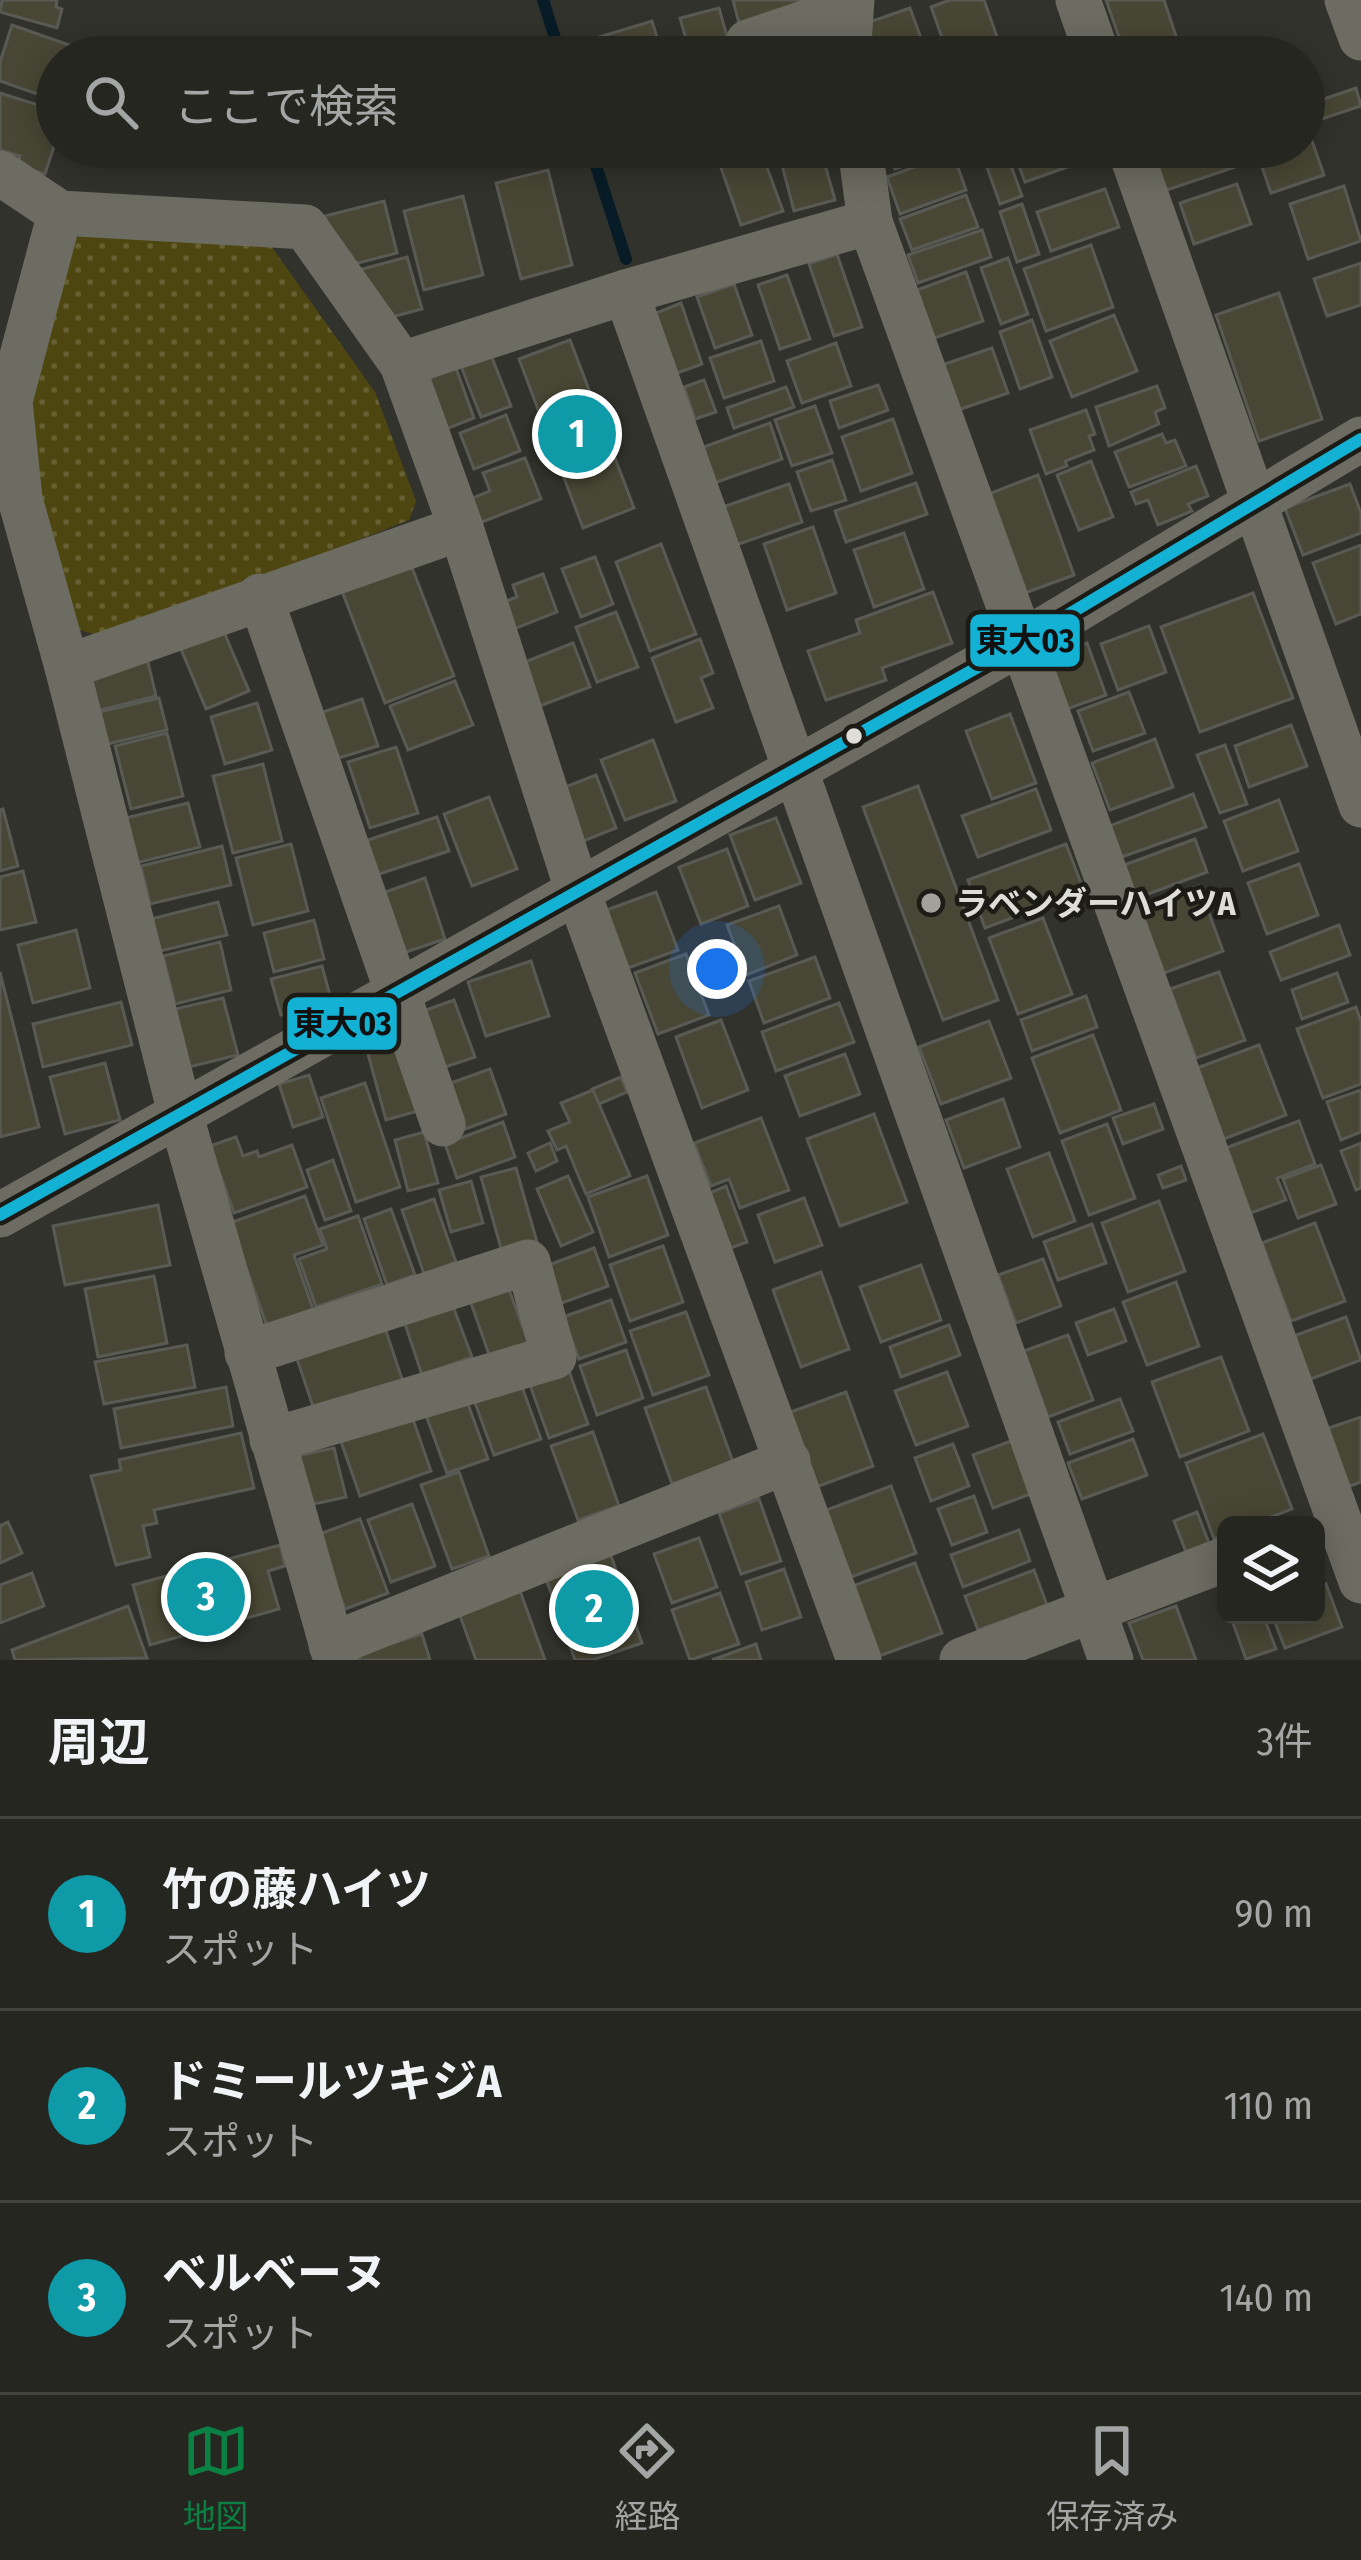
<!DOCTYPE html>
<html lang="ja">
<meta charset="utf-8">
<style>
body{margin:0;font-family:"Fira Sans Condensed","Noto Sans JP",sans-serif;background:#2e2e2a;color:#f1f3f6}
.controls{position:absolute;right:36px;bottom:36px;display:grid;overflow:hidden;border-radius:18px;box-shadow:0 6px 30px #0003}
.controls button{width:108px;height:108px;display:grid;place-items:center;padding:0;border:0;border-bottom:3px solid #42433f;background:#262621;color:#f1f3f6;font:60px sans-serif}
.you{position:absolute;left:717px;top:969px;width:42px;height:42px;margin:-30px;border:9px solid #fff;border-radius:50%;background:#1a73e8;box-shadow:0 0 0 18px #1a73e833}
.badge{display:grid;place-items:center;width:78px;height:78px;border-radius:50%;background:#0b8043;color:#fff;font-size:39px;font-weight:700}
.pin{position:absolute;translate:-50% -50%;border:6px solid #fff;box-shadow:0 3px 12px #0006}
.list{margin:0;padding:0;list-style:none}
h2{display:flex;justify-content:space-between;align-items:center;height:156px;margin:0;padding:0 48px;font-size:51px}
h2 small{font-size:39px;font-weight:400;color:#a4a5a5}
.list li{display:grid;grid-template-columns:78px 1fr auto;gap:36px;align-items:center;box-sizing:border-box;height:192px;padding:0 48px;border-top:3px solid #42433f}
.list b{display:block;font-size:45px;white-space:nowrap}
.list p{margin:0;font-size:39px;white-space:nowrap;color:#a4a5a5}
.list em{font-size:39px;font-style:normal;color:#a4a5a5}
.icon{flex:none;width:66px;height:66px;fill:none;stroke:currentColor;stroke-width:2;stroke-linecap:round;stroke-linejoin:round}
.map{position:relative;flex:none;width:1361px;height:1660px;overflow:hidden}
.search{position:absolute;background:#262621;box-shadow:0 6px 30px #0003;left:36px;right:36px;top:36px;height:132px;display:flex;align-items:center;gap:30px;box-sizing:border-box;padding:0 42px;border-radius:66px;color:#a4a5a5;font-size:45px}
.sheet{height:732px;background:#262621}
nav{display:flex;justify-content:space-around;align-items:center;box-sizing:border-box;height:168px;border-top:3px solid #42433f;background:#262621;font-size:33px;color:#a4a5a5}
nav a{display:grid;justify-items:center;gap:6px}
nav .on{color:#0b8043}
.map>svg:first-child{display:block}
</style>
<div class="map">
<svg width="1361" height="1660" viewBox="0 0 1361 1660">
<defs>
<pattern id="park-dots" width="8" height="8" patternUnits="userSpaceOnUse" patternTransform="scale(3)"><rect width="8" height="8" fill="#4d4611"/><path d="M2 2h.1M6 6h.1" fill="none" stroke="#666033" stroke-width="1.8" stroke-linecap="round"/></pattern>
</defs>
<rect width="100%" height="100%" fill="#32322c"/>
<polygon fill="url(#park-dots)" points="91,228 266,239 375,392 416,501 409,520 109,639 80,630 38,504 24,405 68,244"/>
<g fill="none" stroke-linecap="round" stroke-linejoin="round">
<g stroke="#071c27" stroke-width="12">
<polyline points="543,0 561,57"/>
<polyline points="590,147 626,259"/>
</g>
</g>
<g fill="#484634" stroke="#5a5a55" stroke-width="3">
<polygon points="2,0 57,0 56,7 62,9 57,28 0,12"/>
<polygon points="733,0 804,0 741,31"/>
<polygon points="950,0 984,0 1000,45 965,57 949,57 931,7"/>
<polygon points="1106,0 1164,0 1183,57 1126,57"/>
<polygon points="719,8 733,57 691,57 680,18"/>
<polygon points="910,8 928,57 876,57 864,24"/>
<polygon points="652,21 663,57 594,57 589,40"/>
<polygon points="12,25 72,46 69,57 57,57 54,100 0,81 0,62"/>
<polygon points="1356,88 1361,106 1322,119 1315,102"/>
<polygon points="0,93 57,111 57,137 45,174 17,166 20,156 0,150"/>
<polygon points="1304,118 1324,175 1271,193 1255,147 1304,147"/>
<polygon points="888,147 950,147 951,149 895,169"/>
<polygon points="1012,147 1085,147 1090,159 1025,182"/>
<polygon points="1190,147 1228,147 1235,167 1164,191 1153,159"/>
<polygon points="761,151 783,211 741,225 720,165"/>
<polygon points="1006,152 1022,196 1000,204 984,159"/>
<polygon points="953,153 966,190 900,214 887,177"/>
<polygon points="822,154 835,200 794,211 782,165"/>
<polygon points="548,170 572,265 521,279 496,183"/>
<polygon points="1237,184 1251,224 1194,244 1180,203"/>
<polygon points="1344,186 1361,241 1308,259 1290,204"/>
<polygon points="1105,189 1119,227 1051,251 1037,212"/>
<polygon points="966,195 978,227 912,250 900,219"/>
<polygon points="463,196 483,275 424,290 404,211"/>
<polygon points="384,201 397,253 339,268 325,216"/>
<polygon points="1022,204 1039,254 1017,262 1000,212"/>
<polygon points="982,230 991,257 918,283 908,255"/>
<polygon points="1091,245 1113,307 1046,331 1024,269"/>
<polygon points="837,254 862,327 834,336 809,264"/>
<polygon points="407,257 422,309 377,321 351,272"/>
<polygon points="1008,258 1028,314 1001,324 981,268"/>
<polygon points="1361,263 1361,305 1327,316 1314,279"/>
<polygon points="966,272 983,321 934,338 917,290"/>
<polygon points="787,275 810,339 780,349 758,285"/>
<polygon points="734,284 752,335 715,348 697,297"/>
<polygon points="1279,293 1322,419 1259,441 1216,315"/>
<polygon points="681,303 702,364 677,373 656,313"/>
<polygon points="1114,315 1137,371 1072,397 1050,341"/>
<polygon points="1032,320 1052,377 1020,389 1000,332"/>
<polygon points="570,340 634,508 583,528 519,359"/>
<polygon points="761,341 774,381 724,398 710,358"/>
<polygon points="836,343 851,386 802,403 787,361"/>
<polygon points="992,348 1008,393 958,410 942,365"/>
<polygon points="489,350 511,406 481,417 459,361"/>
<polygon points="456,368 474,418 436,433 417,383"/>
<polygon points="704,380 716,412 695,419 684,387"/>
<polygon points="878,385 888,410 839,428 830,401"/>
<polygon points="1157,386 1165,408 1155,412 1159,424 1109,446 1096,407"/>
<polygon points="786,387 794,407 734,428 727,408"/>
<polygon points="815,406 832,453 792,466 775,420"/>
<polygon points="1086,410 1095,434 1089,436 1094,450 1065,461 1067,466 1046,474 1030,430"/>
<polygon points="506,415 520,451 474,469 460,433"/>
<polygon points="893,419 912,473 861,491 842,437"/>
<polygon points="770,423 782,459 714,483 701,448"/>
<polygon points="1162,434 1166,443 1175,440 1186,466 1129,487 1115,452"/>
<polygon points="525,458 541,499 474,525 465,501 490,491 483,473"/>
<polygon points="832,460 846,500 811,511 797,472"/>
<polygon points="1091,461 1113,517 1079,530 1057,475"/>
<polygon points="1196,466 1208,496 1188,504 1192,511 1158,525 1148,500 1136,504 1131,492"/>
<polygon points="1038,475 1074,575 1022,594 986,495"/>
<polygon points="916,483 927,514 846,542 835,511"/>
<polygon points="789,484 802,522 736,545 723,507"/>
<polygon points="1350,484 1361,513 1361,533 1303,555 1285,508"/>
<polygon points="813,527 836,593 787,610 764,544"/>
<polygon points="904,533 924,589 874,607 854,550"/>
<polygon points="661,544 696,634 650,651 616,562"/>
<polygon points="1361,545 1361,614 1336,624 1313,563"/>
<polygon points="595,557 613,604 581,617 562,569"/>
<polygon points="411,565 454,676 385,703 342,591"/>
<polygon points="543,574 557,612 501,634 491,607 517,597 513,585"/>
<polygon points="933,592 952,643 882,668 886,680 826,700 808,651 860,633 856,620"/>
<polygon points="1253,593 1293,698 1200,732 1161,627"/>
<polygon points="616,612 638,667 597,682 576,627"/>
<polygon points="1149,626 1166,672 1118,690 1101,644"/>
<polygon points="224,632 249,691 206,709 181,649"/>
<polygon points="700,639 713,673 701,678 713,708 676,722 652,658"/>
<polygon points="573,643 590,687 529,710 512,667"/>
<polygon points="1087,643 1106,695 1064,710 1044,659"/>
<polygon points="147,658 156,696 96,711 87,673"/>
<polygon points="455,681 473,725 408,750 390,706"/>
<polygon points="1129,692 1145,733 1093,751 1078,711"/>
<polygon points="159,698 167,730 108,744 100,712"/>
<polygon points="362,699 378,746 329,761 314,715"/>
<polygon points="257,703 272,750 225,764 211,717"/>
<polygon points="1010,714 1036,783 992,799 966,731"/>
<polygon points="1291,725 1307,766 1249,787 1235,746"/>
<polygon points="167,733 183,796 131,809 115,746"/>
<polygon points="1155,739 1173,787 1110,810 1092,763"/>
<polygon points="653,740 676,801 625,820 601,760"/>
<polygon points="1225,745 1247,804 1220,813 1197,755"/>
<polygon points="396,747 418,813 370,828 348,762"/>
<polygon points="263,764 282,841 233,853 213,776"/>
<polygon points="596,775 616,828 576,844 555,791"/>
<polygon points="918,786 998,1000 943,1020 863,807"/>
<polygon points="1036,789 1051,830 978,857 962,816"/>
<polygon points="1193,794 1206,827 1116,859 1104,828"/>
<polygon points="489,797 517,869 472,886 444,814"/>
<polygon points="1279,800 1298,851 1243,871 1224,821"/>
<polygon points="188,803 200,847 136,863 125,818"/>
<polygon points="3,809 18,866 0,871 0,810"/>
<polygon points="437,817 449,851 373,876 362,842"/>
<polygon points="776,818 801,883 755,900 730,835"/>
<polygon points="1195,839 1207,872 1132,900 1119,867"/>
<polygon points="291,844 308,911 253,925 236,858"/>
<polygon points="1066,844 1084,891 985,928 968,880"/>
<polygon points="222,846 231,885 150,904 141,866"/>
<polygon points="727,849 748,906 701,924 679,867"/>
<polygon points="1299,864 1318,915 1267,934 1248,883"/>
<polygon points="23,871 36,922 0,930 0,877"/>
<polygon points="425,878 445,939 400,954 380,894"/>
<polygon points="1199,886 1223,951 1164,973 1140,908"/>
<polygon points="656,892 678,950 625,969 604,911"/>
<polygon points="218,902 227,935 156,952 147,920"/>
<polygon points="779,906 797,955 746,975 727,925"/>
<polygon points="1043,918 1072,994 1018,1014 989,938"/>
<polygon points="314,920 324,959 274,972 264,933"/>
<polygon points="1339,925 1350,955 1281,980 1270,952"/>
<polygon points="76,930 90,988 33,1003 18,945"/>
<polygon points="220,942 231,990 175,1004 163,956"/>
<polygon points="686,954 709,1015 658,1034 635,973"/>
<polygon points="815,957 830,998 764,1023 749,981"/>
<polygon points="531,961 549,1016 486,1036 468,982"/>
<polygon points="322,966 332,1003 281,1015 271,979"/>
<polygon points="0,972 39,1127 0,1137"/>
<polygon points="1219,972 1245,1040 1196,1058 1170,989"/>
<polygon points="1337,973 1348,1002 1302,1019 1292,990"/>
<polygon points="1086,996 1097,1027 1032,1051 1021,1020"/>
<polygon points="223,998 238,1055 189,1067 175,1009"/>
<polygon points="454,1000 475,1057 439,1069 418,1013"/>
<polygon points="121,1002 132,1045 43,1067 33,1024"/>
<polygon points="839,1003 854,1042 776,1071 762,1032"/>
<polygon points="1356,1007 1361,1022 1361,1084 1323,1098 1297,1029"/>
<polygon points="721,1020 748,1090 702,1108 676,1037"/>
<polygon points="989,1021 1011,1078 941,1104 919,1047"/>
<polygon points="397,1035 418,1111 386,1120 365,1043"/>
<polygon points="1093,1035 1121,1110 1060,1133 1032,1058"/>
<polygon points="1259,1045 1286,1115 1224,1139 1197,1068"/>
<polygon points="845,1054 860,1094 800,1116 785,1076"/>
<polygon points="105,1063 120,1120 65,1134 50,1077"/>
<polygon points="490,1069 506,1114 465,1129 448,1084"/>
<polygon points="309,1075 323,1117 293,1127 279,1084"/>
<polygon points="621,1077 627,1092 599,1104 592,1089"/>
<polygon points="365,1083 400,1187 356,1202 321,1098"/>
<polygon points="593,1090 630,1176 586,1194 566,1146 557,1150 548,1131 570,1122 561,1103"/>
<polygon points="1361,1090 1361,1132 1341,1140 1327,1102"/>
<polygon points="1003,1099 1020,1147 964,1168 946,1120"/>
<polygon points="1154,1104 1163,1129 1123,1144 1113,1118"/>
<polygon points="874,1114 907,1202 840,1226 807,1139"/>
<polygon points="761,1118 789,1190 740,1208 729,1179 711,1186 694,1143"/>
<polygon points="1299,1121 1315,1164 1277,1178 1286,1200 1248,1214 1223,1149"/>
<polygon points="503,1122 515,1157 457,1178 445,1144"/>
<polygon points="1107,1124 1135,1198 1089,1215 1062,1141"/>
<polygon points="424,1132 438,1183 408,1191 395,1140"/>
<polygon points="236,1137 243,1156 257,1151 259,1157 292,1145 307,1187 234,1213 210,1146"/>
<polygon points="550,1143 557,1161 536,1171 528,1153"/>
<polygon points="1361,1143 1361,1188 1356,1190 1341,1151"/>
<polygon points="1049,1153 1075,1221 1033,1237 1007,1169"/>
<polygon points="333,1160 351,1211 325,1220 307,1170"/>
<polygon points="1321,1165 1336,1204 1298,1218 1283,1179"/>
<polygon points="1181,1166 1186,1180 1163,1188 1158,1175"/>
<polygon points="516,1168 537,1242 502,1252 481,1177"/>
<polygon points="568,1176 593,1232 561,1246 537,1189"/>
<polygon points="647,1176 668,1235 609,1257 588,1197"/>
<polygon points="471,1181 483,1223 451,1232 439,1190"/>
<polygon points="726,1186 747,1242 725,1250 705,1195"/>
<polygon points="305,1196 323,1245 294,1255 313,1309 267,1326 230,1223"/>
<polygon points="804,1198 822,1245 775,1262 758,1215"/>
<polygon points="434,1199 456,1262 424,1274 402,1210"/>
<polygon points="1159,1201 1185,1271 1128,1292 1102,1223"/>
<polygon points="158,1205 170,1265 65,1285 53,1226"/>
<polygon points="391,1209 415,1275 387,1285 364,1219"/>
<polygon points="358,1216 382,1284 316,1307 299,1259 327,1249 320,1229"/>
<polygon points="1315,1223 1345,1301 1291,1321 1262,1243"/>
<polygon points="1092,1224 1106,1263 1058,1280 1044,1242"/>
<polygon points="663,1246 683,1302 630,1321 610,1265"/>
<polygon points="594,1248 608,1286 559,1304 546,1266"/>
<polygon points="1043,1259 1061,1306 1016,1323 998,1275"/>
<polygon points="921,1265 941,1320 881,1342 860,1287"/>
<polygon points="821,1272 849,1349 801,1367 773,1290"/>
<polygon points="154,1276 167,1343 98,1357 85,1289"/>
<polygon points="504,1276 530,1347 491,1360 466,1289"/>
<polygon points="1176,1282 1199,1346 1147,1365 1123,1302"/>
<polygon points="450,1298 472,1357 422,1375 402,1315"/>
<polygon points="611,1300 626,1342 579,1359 563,1317"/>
<polygon points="1114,1309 1126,1341 1088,1355 1076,1323"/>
<polygon points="686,1312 709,1375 653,1395 630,1331"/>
<polygon points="1346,1317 1361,1360 1308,1380 1291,1337"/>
<polygon points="949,1325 960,1355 901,1377 890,1347"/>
<polygon points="385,1328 403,1382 315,1412 297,1359"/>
<polygon points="1068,1335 1093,1400 1048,1417 1024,1351"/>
<polygon points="187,1345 195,1387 104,1404 95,1362"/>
<polygon points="626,1350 643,1398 597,1415 580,1366"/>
<polygon points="1221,1357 1249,1431 1180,1457 1152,1382"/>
<polygon points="569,1371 588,1424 549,1438 530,1385"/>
<polygon points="947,1372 968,1426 916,1445 895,1391"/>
<polygon points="521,1384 541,1439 494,1455 474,1400"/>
<polygon points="226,1387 233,1426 121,1448 114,1409"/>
<polygon points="706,1387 733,1462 672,1484 645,1408"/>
<polygon points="846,1392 873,1466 816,1487 788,1413"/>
<polygon points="464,1393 488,1459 447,1473 423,1407"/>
<polygon points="1120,1399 1133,1431 1070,1454 1058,1422"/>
<polygon points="410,1411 431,1471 360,1496 339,1436"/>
<polygon points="1361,1417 1361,1482 1348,1487 1326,1429"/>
<polygon points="593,1432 619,1506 578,1520 551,1446"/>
<polygon points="241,1433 254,1488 154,1510 157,1523 143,1526 150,1557 116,1565 91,1476 121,1470 119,1460"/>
<polygon points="1263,1434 1292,1509 1250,1525 1226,1525 1226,1534 1214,1539 1186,1463"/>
<polygon points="1133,1439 1147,1475 1082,1499 1068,1463"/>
<polygon points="1014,1440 1033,1493 993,1508 973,1455"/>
<polygon points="953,1444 969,1486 931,1501 915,1458"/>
<polygon points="334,1448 346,1497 309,1505 297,1456"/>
<polygon points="459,1472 489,1556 452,1569 421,1485"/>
<polygon points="891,1486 916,1553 848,1578 824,1511"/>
<polygon points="974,1496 987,1532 952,1545 938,1509"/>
<polygon points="759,1499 781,1561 741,1574 719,1513"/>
<polygon points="412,1504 435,1566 391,1582 368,1520"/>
<polygon points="1197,1512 1209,1543 1186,1552 1174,1521"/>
<polygon points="360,1519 388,1593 345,1609 317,1535"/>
<polygon points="8,1522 22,1553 0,1563 0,1526"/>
<polygon points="1019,1530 1030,1561 963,1587 951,1555"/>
<polygon points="699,1538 717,1587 672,1603 654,1554"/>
<polygon points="280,1545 285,1566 268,1571 279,1609 150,1645 133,1585"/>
<polygon points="610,1553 642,1643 592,1660 575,1660 545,1576"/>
<polygon points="915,1563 942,1633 871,1659 845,1589"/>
<polygon points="784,1569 801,1617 762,1630 746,1582"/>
<polygon points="1034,1570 1047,1605 978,1630 965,1596"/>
<polygon points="32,1573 44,1606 0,1623 0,1585"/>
<polygon points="1326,1584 1342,1627 1285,1648 1272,1615 1316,1615 1316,1588"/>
<polygon points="519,1588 545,1660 476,1660 458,1610"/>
<polygon points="720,1593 739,1644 690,1660 672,1610"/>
<polygon points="128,1606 147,1658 15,1660 12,1650"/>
<polygon points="1176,1606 1196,1660 1143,1660 1129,1623"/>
<polygon points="1230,1615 1263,1615 1276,1649 1246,1659"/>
<polygon points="422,1634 430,1660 360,1660 358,1654"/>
<polygon points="756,1644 761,1660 712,1660"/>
</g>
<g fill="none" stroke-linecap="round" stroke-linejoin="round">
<g stroke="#6d6c62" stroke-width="45">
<polyline points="1078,0 1098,57"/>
<polyline points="1347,0 1361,38"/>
<polyline points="748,42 831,14 846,0"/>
<polyline points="848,57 852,0"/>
<polyline points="860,147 870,222 1361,1581"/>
<polyline points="1129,147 1361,805"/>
<polyline points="0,173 60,213 305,227 402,364 461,528 578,892 859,1660"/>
<polyline points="60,213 10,401 20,499 67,667 180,1113 336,1660"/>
<polyline points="626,292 1111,1660"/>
<polyline points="402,364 626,292 870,222"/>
<polyline points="260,596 443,1124"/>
<polyline points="67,667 461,528"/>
<polyline points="0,1215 1021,643 1361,439"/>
<polyline points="247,1353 528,1262 554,1357 272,1440"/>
<polyline points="331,1645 788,1461"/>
<polyline points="962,1660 1226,1559"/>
</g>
<g stroke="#1c1b16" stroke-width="21">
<polyline id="bus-1" points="0,1215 1021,643 1361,439"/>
</g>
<use href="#bus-1" stroke="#13b2d5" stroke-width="12"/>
</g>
<circle fill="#deded6" stroke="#1c1b16" stroke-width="4.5" cx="854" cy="736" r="10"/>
<circle fill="#a2a29a" stroke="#1c1b16" stroke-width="4.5" cx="931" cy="903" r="12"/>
<g text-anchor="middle" stroke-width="9" stroke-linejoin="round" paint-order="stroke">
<g font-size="33" font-weight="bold" fill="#deded6" stroke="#1c1b16" text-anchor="start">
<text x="955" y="915">ラベンダーハイツA</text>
</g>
</g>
<g stroke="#1c1b16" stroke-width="4.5">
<rect x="968" y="612" width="114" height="57" rx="12" fill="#13b2d5"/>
<rect x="285" y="995" width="114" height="57" rx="12" fill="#13b2d5"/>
</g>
<g font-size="33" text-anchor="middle" font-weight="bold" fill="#111">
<text x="1025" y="652">東大03</text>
<text x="342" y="1035">東大03</text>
</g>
</svg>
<div class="controls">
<button><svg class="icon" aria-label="layers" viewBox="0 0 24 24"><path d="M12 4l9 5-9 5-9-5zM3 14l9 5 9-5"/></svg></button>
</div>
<div class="you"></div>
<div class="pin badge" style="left:577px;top:434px;background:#0f9aa8">1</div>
<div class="pin badge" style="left:594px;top:1609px;background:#0f9aa8">2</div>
<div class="pin badge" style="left:206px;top:1597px;background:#0f9aa8">3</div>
<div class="search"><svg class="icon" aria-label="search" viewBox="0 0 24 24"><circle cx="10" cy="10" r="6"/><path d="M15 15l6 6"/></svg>ここで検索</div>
</div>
<section class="sheet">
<h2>周辺<small>3件</small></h2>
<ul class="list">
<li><span class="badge" style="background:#0f9aa8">1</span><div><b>竹の藤ハイツ</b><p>スポット</p></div><em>90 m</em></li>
<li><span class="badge" style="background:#0f9aa8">2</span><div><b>ドミールツキジA</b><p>スポット</p></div><em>110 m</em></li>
<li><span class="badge" style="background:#0f9aa8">3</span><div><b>ベルベーヌ</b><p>スポット</p></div><em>140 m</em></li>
</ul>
</section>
<nav>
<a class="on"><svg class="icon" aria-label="map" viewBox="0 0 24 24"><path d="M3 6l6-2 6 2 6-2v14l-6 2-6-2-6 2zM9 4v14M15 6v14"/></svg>地図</a>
<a><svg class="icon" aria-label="directions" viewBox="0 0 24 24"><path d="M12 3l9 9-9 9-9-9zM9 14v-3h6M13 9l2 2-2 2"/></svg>経路</a>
<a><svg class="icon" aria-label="saved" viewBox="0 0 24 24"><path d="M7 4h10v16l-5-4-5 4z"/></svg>保存済み</a>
</nav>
